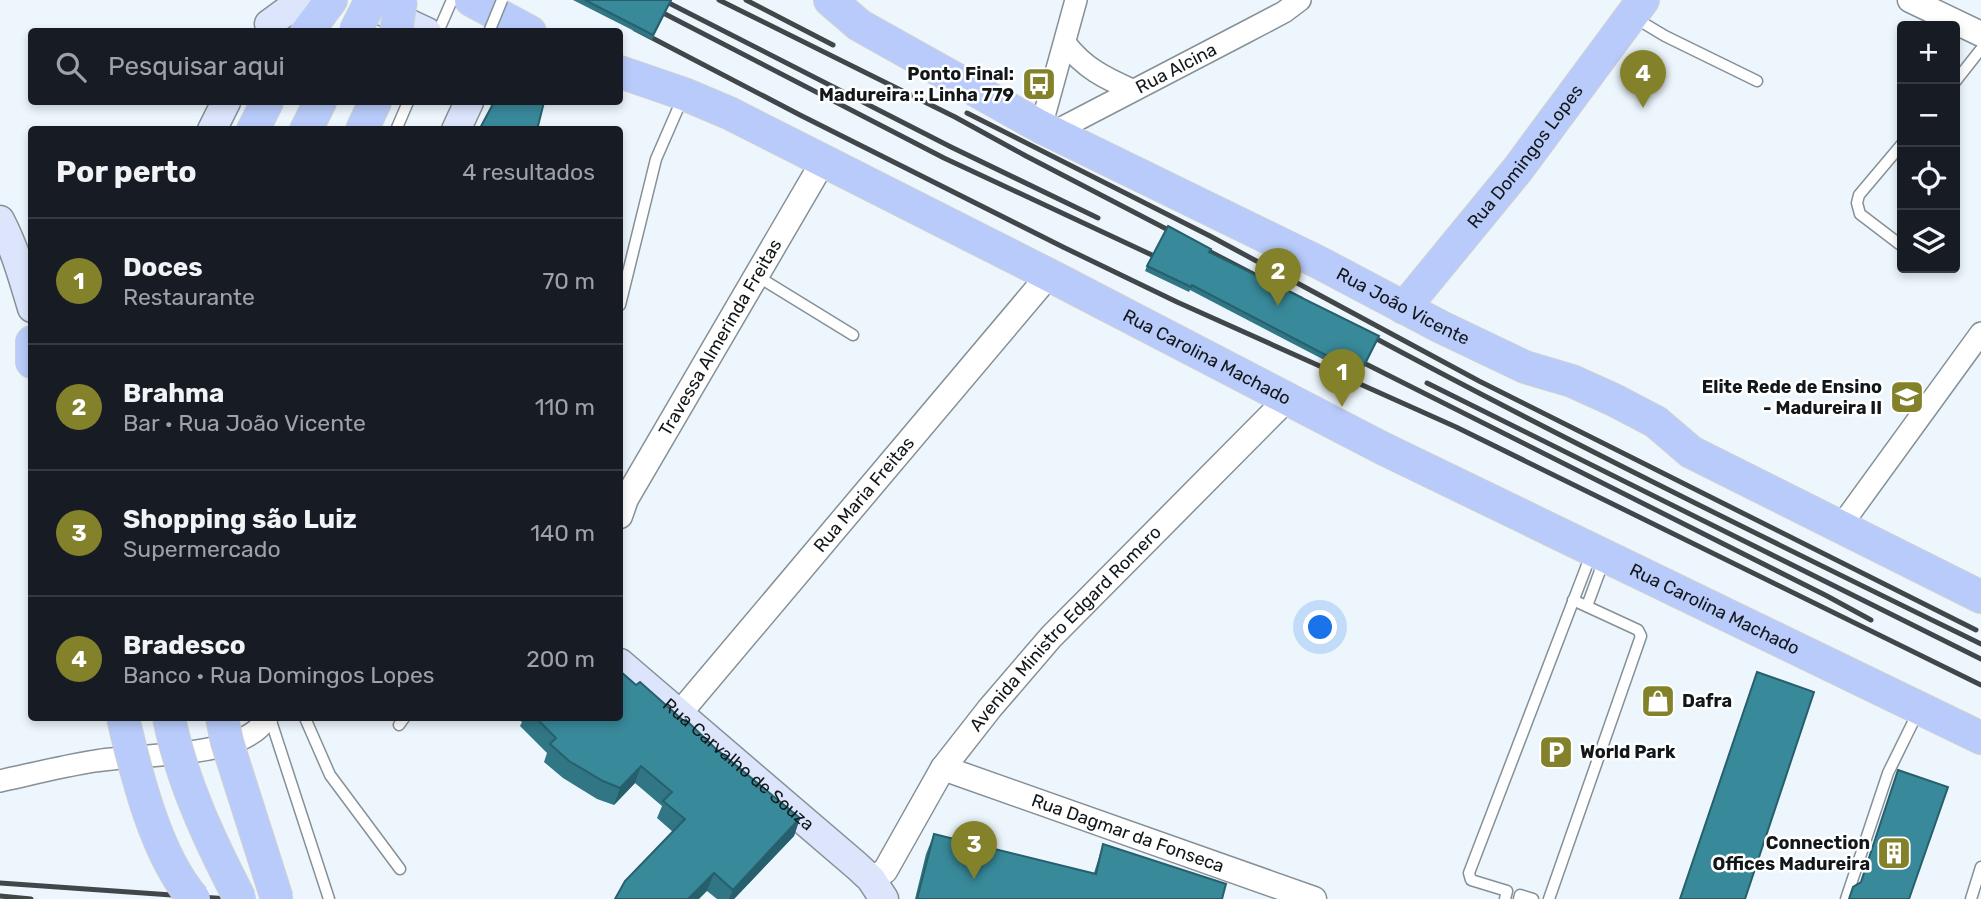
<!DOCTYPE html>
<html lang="pt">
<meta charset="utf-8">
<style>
body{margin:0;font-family:Rubik,sans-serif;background:#242831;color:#f1f3f6}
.controls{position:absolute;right:21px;top:21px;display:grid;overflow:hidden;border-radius:7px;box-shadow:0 4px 10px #0003}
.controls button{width:63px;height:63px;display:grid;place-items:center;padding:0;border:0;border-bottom:2px solid #363941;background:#171b24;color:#f1f3f6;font:35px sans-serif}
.you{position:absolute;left:1321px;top:628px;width:24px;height:24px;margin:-18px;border:5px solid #fff;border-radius:50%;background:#1a73e8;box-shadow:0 0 0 10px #1a73e833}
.badge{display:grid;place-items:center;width:46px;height:46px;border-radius:50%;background:#83822a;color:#fff;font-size:23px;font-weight:700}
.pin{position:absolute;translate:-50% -58px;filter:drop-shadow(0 2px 4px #0008)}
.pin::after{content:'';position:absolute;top:37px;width:24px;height:21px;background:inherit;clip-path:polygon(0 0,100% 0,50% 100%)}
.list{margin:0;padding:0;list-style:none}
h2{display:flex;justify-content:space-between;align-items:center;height:91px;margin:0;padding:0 28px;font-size:30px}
h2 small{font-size:23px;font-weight:400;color:#9ea1a6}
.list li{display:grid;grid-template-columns:46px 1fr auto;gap:21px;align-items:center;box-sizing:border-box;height:126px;padding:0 28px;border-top:2px solid #363941}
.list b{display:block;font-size:26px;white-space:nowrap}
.list p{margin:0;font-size:23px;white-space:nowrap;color:#9ea1a6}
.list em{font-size:23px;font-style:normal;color:#9ea1a6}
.icon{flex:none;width:38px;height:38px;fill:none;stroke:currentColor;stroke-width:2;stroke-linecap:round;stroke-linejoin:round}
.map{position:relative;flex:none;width:1981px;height:899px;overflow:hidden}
.search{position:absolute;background:#171b24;box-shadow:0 4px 10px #0003;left:28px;top:28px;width:595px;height:77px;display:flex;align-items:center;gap:18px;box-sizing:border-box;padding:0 24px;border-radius:7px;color:#9ea1a6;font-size:26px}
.panel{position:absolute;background:#171b24;box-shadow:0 4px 10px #0003;left:28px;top:126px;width:595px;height:595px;border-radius:7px}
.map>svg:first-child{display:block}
</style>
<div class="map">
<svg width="1981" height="899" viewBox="0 0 1981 899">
<rect width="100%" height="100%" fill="#edf6fd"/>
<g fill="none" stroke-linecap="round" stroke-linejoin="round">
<g stroke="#859097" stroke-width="13">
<g id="service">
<polyline points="1635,18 1665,36 1757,81"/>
<polyline points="438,32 452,0"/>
<polyline points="1955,82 1981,49"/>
<polyline points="396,130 408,102"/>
<polyline points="1902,144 1859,195 1857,203 1860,214 1902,246"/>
<polyline points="757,276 853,335"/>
<polyline points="620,305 656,159 683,97"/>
<polyline points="1587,606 1604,560"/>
<polyline points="270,718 329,899"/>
<polyline points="305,718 330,775 400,869"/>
<polyline points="399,725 404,718"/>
<polyline points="1505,899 1507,891 1471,880 1469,873 1592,552"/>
<polyline points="1519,899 1520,895 1533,899"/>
<polyline points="1549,899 1641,636 1638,630 1573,600"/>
<polyline points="1846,899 1888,773 1919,710"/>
<polyline points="1971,899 1981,867"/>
</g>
</g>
<g stroke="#859097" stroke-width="24">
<g id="minor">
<path d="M1065 43C1084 68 1105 78 1132 90"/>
<polyline points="1041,127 1076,0"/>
<path id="s1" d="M1052 133 1244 33 1284 12 1300 0"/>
<polyline points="1840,527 1981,333"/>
<path d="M0 781C32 774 63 766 95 761 139 753 243 760 267 718"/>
</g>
</g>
<g stroke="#859097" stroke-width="27">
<g id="tertiary">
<polyline points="1910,0 1981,34"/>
<path id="s2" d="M620 516 626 499 824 160"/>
<path id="s3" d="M679 714 1049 275"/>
<path id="s4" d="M943 768 1314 899"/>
<path id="s5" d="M871 879 885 871 943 768 990 708 1051 637 1287 399"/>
</g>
</g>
<g stroke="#859097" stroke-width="31">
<g id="secondary">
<polyline points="378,9 427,32"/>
<polyline points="269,24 302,0"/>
<polyline points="212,130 226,102"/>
<polyline points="456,130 469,102"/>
<path d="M0 220C15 249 23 278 32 308"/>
<path id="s6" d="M620 663 857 866 871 879 884 899"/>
</g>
</g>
<g stroke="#d0d1d1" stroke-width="34">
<g id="primary">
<polyline points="471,0 530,32"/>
<path id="s7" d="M830 0 859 25 1041 127 1318 262 1441 327 1525 367 1572 381 1614 400 1656 422 1691 452 1981 597"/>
<polyline points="307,32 331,0"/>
<path id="s8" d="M620 72 684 94 729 113 1049 275 1382 448 1981 738"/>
<polyline points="253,130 267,102"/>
<polyline points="306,130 320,102"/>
<polyline points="362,130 375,102"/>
<path id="s9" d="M1404 308 1518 169 1643 0"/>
<polyline points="32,342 32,362"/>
</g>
</g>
<use href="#service" stroke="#fff" stroke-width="10"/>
<use href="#minor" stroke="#fff" stroke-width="21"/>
<use href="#tertiary" stroke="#fff" stroke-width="24"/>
<use href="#secondary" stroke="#dce5fc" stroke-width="28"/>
<use href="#primary" stroke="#b8cbfa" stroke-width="32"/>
<g stroke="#414649" stroke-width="5">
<polyline points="638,0 944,158 1169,263"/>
<polyline points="663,0 951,147 1098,218"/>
<polyline points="719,0 955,117 1026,156 1301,299"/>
<polyline points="746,0 833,45"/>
<polyline points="635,29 800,115 1063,247 1177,302 1456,427 1981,685"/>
<polyline points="967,113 1210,236 1479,381 1976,630"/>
<path d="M1360 330C1564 440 1773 542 1981 644"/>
<polyline points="1350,356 1827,596 1871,620"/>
<polyline points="1427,383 1981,659"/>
<polyline points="0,883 229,899"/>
<polyline points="0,896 31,899"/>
</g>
<g stroke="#859097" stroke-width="13" stroke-linecap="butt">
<polyline id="service-bridge" points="489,32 502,0"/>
</g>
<g stroke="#d0d1d1" stroke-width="34" stroke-linecap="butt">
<g id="primary-bridge">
<polyline points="355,32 371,0"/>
<polyline points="396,32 401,0"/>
<path d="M123 718C136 773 156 856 194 899"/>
<path d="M169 718C182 782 210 841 240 899"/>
<polyline points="222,718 227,742 277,899"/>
</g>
</g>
<use href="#service-bridge" stroke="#fff" stroke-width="10"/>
<use href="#primary-bridge" stroke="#b8cbfa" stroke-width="32"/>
</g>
<g fill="#307684">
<polygon points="573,0 672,0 652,40"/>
<polygon points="1211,249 1210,253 1377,342 1359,378 1190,290 1189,292 1145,271 1147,266"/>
<polygon points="1757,672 1745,899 1680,899 1747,700"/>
<polygon points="636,685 715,748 800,818 794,836 734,899 717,899 707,891 673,832 657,818 662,806 635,783 614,805 597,799 563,778 544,762 547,753 520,726 522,722 515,718 620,718"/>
<polygon points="934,834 1094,873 1103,844 1222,899 915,899 926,854"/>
</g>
<g fill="#27606c">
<polygon points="641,766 635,783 614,805 620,788"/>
<polygon points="800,818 794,836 734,899 729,899 733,890"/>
<polygon points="714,873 707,891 699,899 688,899"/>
</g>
<g fill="#38899a" stroke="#27606c" stroke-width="2">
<polygon points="585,0 671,0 653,35"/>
<polygon points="494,102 544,102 537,130 479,130"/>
<polygon points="1168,226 1211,249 1209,252 1379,336 1360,373 1192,285 1191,287 1147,266"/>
<polygon points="620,671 636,685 640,682 685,722 686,720 715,748 800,818 733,890 714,873 688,899 615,899 625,881 685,819 663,801 672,792 641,766 620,788 603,781 569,761 550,744 556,738 536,718 620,718"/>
<polygon points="1757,672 1814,692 1745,899 1680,899"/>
<polygon points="1898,770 1948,787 1909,899 1849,899 1853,887 1861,882"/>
<polygon points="934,834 1096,874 1103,844 1226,884 1222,899 917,899"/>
</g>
<defs>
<g id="bus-square" transform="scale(1.75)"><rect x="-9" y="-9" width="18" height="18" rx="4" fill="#83822a" stroke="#fff"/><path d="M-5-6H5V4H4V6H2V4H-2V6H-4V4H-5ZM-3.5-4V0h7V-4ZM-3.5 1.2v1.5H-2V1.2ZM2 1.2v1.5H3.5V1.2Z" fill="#fff"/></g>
<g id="school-square" transform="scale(1.75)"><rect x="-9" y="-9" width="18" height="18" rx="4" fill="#83822a" stroke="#fff"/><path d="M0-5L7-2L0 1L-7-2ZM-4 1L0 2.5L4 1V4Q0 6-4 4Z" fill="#fff"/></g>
<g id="shop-square" transform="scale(1.75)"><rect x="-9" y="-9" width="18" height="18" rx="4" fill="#83822a" stroke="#fff"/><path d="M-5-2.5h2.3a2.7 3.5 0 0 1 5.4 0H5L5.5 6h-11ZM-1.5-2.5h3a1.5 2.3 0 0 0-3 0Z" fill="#fff"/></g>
<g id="parking-square" transform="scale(1.75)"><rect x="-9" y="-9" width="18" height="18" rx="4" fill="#83822a" stroke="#fff"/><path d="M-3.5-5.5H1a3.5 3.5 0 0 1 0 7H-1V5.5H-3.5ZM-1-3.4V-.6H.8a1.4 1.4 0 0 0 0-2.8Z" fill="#fff"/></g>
<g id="building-square" transform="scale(1.75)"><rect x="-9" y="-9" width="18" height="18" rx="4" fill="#83822a" stroke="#fff"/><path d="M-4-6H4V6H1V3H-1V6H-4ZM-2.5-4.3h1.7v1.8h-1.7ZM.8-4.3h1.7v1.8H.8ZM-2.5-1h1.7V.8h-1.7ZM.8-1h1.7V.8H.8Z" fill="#fff"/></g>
</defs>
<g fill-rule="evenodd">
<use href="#bus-square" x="1039" y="84"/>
<use href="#school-square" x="1907" y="397"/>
<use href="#shop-square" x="1658" y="701"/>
<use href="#parking-square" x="1556" y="752"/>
<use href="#building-square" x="1894" y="853"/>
</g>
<g text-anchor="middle" stroke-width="5" stroke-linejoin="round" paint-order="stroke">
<g font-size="18" fill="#131719" stroke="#fff">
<text dy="6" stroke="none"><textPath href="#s1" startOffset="140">Rua Alcina</textPath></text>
<text dy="6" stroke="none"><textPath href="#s9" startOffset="194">Rua Domingos Lopes</textPath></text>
<text dy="6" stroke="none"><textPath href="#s7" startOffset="651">Rua João Vicente</textPath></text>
<text dy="6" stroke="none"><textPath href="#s2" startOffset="205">Travessa Almerinda Freitas</textPath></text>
<text dy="6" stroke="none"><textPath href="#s8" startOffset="653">Rua Carolina Machado</textPath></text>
<text dy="6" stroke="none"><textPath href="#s3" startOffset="287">Rua Maria Freitas</textPath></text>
<text dy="6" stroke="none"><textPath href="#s8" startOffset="1220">Rua Carolina Machado</textPath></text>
<text dy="6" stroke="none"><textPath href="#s5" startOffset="320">Avenida Ministro Edgard Romero</textPath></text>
<text dy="6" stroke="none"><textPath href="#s6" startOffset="156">Rua Carvalho de Souza</textPath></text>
<text dy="6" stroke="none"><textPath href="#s4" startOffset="196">Rua Dagmar da Fonseca</textPath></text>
</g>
<g font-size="18" font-weight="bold" fill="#131719" stroke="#fff" text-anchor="end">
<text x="1014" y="80">Ponto Final:<tspan x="1014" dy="21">Madureira :: Linha 779</tspan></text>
<text x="1882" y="393">Elite Rede de Ensino<tspan x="1882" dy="21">- Madureira II</tspan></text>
<text x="1682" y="707" text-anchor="start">Dafra</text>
<text x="1580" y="758" text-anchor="start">World Park</text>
<text x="1870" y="849">Connection<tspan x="1870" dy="21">Offices Madureira</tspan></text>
</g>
</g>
</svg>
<div class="controls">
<button>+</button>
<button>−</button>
<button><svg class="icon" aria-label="locate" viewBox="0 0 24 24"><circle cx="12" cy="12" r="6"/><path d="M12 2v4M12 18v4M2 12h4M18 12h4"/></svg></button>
<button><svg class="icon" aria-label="layers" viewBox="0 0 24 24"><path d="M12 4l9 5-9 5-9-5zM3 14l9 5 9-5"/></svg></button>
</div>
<div class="you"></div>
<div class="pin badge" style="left:1342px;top:407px">1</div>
<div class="pin badge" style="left:1278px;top:306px">2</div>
<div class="pin badge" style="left:974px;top:879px">3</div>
<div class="pin badge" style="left:1643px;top:108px">4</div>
<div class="search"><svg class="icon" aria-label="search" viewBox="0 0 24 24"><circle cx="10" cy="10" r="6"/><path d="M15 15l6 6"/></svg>Pesquisar aqui</div>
<section class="panel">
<h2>Por perto<small>4 resultados</small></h2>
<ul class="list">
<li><span class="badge">1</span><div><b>Doces</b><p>Restaurante</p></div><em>70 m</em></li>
<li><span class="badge">2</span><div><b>Brahma</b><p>Bar · Rua João Vicente</p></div><em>110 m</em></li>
<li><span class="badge">3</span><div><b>Shopping são Luiz</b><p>Supermercado</p></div><em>140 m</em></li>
<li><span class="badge">4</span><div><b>Bradesco</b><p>Banco · Rua Domingos Lopes</p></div><em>200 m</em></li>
</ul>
</section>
</div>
